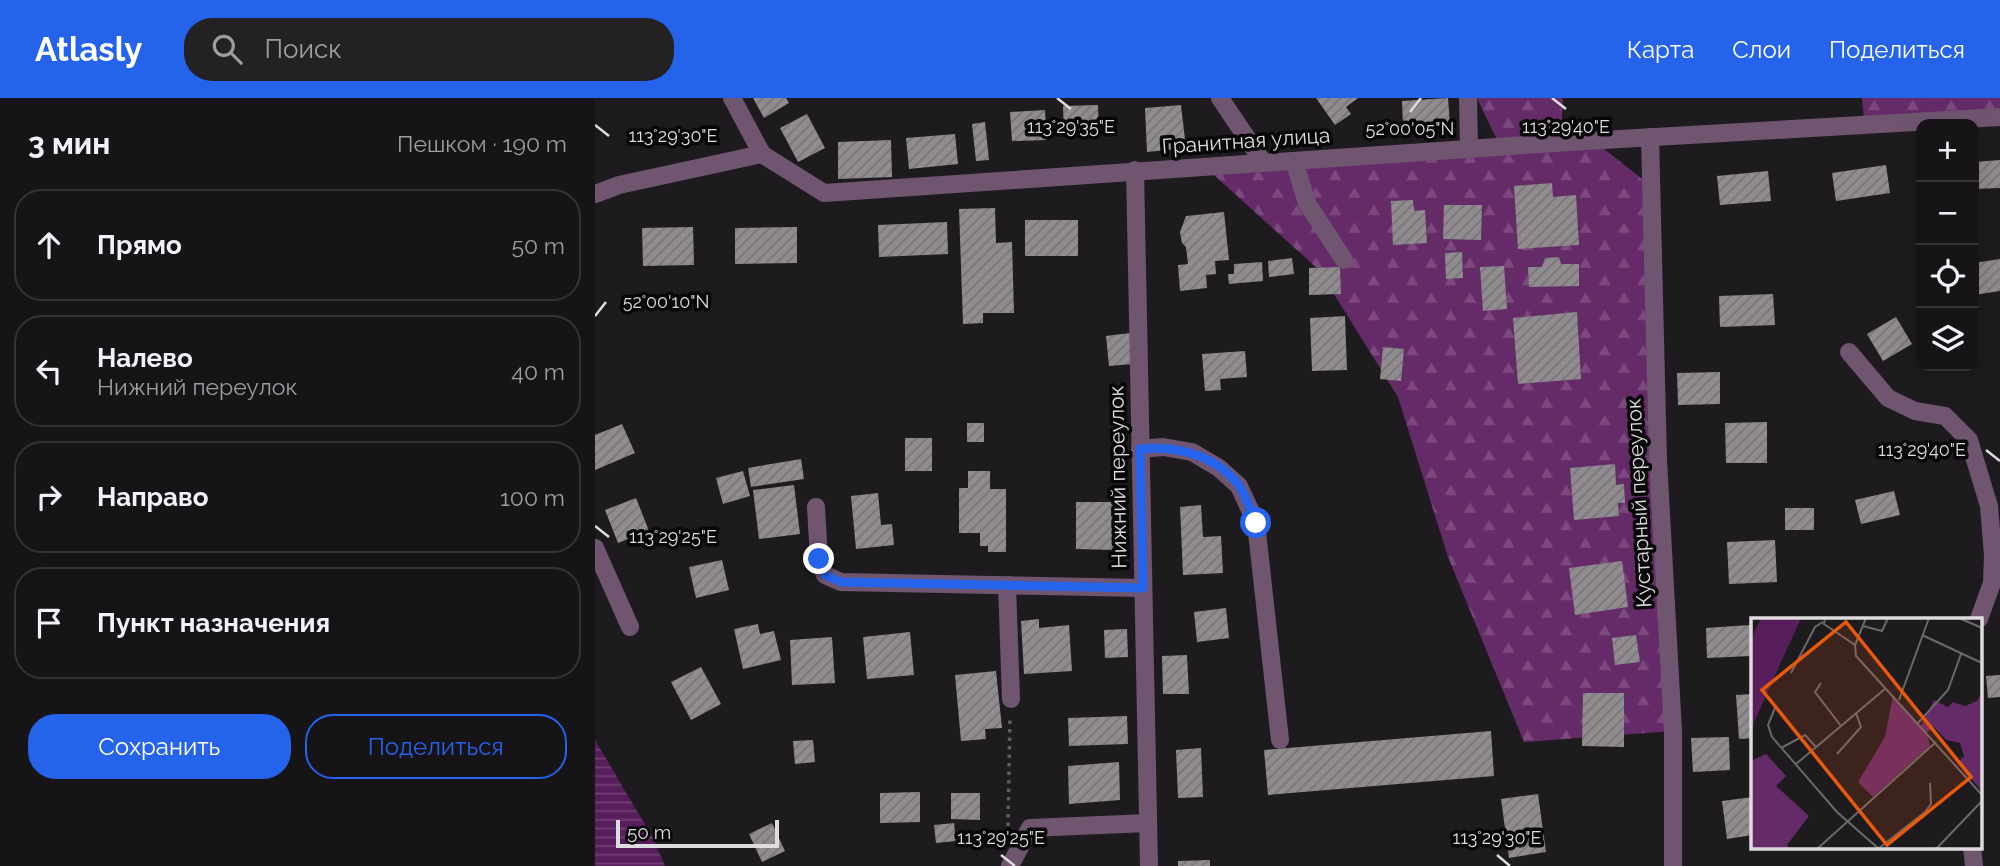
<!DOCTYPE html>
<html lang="ru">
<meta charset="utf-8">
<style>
body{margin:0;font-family:Raleway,sans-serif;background:#232124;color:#f1f3f6}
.controls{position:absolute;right:21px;top:21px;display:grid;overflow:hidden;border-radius:14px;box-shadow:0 7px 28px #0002}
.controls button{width:63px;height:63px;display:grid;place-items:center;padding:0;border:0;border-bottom:2px solid #353336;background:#161417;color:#f1f3f6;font:35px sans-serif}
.scale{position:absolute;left:21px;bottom:18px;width:163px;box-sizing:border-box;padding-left:7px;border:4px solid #dedcde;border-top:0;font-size:19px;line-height:24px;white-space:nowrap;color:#dedcde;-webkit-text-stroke:5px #080708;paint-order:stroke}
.stop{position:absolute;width:21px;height:21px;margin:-16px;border:5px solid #2563eb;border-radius:50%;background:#fff}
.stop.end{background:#2563eb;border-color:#fff;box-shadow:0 2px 7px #0008}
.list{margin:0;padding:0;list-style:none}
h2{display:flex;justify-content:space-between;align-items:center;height:91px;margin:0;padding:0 28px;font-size:30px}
h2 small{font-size:23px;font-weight:400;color:#9e9ea1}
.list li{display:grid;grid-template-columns:46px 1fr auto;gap:21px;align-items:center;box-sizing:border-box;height:112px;margin:0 14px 14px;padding:0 14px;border:2px solid #353336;border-radius:28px}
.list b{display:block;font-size:26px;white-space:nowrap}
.list p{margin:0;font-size:23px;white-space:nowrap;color:#9e9ea1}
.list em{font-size:23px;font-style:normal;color:#9e9ea1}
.actions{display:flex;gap:14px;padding:21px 28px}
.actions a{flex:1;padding:16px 0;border:2px solid #2563eb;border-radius:28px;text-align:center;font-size:24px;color:#2563eb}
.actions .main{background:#2563eb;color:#fff}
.icon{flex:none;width:38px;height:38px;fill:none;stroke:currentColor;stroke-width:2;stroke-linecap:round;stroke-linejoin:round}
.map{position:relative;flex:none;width:1405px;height:768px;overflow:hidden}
header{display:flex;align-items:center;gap:42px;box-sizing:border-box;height:98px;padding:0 35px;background:#2563eb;color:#fff}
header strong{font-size:33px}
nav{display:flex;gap:38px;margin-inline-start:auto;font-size:24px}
.search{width:490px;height:63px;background:#232124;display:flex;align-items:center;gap:18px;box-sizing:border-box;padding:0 24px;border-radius:28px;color:#9e9ea1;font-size:26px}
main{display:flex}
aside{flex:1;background:#161417}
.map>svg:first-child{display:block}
</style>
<header>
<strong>Atlasly</strong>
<div class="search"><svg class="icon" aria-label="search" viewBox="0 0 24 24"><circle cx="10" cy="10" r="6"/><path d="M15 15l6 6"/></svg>Поиск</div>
<nav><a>Карта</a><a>Слои</a><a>Поделиться</a></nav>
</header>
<main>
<aside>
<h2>3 мин<small>Пешком · 190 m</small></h2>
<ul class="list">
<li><svg class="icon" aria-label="ahead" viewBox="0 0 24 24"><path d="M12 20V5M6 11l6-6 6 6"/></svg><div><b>Прямо</b></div><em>50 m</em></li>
<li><svg class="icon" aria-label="left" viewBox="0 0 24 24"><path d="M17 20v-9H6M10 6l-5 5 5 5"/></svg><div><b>Налево</b><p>Нижний переулок</p></div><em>40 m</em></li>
<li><svg class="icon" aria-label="right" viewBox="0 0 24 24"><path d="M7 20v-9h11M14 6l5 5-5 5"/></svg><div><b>Направо</b></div><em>100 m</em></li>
<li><svg class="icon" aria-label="arrive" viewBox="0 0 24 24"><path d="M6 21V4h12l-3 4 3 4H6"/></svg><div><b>Пункт назначения</b></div></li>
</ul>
<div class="actions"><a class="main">Сохранить</a><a>Поделиться</a></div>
</aside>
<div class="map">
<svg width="1405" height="768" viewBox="0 0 1405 768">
<defs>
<pattern id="forest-firs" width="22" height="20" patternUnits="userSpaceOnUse" patternTransform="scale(1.75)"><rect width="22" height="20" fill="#652b69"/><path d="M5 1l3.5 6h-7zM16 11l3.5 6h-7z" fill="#7b497e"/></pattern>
<pattern id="water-rules" width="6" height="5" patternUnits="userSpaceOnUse" patternTransform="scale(1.75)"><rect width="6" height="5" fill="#581e5c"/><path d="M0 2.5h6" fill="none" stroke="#703e73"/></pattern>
<pattern id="building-hatch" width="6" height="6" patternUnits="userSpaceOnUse" patternTransform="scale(1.75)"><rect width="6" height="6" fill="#8f8b8f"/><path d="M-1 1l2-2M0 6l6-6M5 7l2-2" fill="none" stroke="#787578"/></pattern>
</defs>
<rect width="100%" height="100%" fill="#1e1b1f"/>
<g fill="url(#forest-firs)">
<polygon points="882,0 968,0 966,39 903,44"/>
<polygon points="1267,0 1405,0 1405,14 1269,20"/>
<polygon points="999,43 1056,88 1078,633 929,644 853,459 803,299 724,172 609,68"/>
</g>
<polygon fill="url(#water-rules)" points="0,642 58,740 70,768 0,768"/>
<g fill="url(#building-hatch)">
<polygon points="158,0 191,0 194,5 169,20"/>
<polygon points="721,0 763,0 751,9 756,16 740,27"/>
<polygon points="853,0 855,26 808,28 807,3"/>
<polygon points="503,7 504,37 469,38 468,8"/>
<polygon points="586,7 591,50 552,54 550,10"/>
<polygon points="450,12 452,42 417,43 415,14"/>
<polygon points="212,16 230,50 203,64 185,30"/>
<polygon points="390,24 394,62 381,63 377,26"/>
<polygon points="360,36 363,66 314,71 311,40"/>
<polygon points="296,42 297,79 243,81 243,44"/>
<polygon points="1405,62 1405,90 1379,91 1379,64"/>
<polygon points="1291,67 1295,95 1241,103 1237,75"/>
<polygon points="1173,73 1176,103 1125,107 1122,78"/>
<polygon points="957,85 958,99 981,97 984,147 923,151 919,88"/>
<polygon points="818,102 819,113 830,112 832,145 798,147 796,103"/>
<polygon points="849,107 887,107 886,142 848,141"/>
<polygon points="400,110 401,145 417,144 419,215 388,215 388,225 368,226 364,111"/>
<polygon points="629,114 634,162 620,163 621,176 611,177 612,190 585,193 583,167 593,166 591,149 587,145 585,134 591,118"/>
<rect x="430" y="122" width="53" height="36"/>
<polygon points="352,124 353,156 284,159 283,127"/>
<polygon points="98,129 99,167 48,168 47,130"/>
<polygon points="202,129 202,165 140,166 140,130"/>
<polygon points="867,154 868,180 851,181 850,155"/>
<polygon points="964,159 966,166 984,166 984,188 934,189 933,169 947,169 950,160"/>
<polygon points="697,160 699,176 674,179 673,163"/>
<polygon points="1405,161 1405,193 1379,197 1379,165"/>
<polygon points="667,164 668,183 634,186 633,176 639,176 639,166"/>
<polygon points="909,168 912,211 888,213 885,169"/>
<polygon points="745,169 746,196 714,197 714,170"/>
<polygon points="1178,196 1180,227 1125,229 1124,198"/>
<polygon points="982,214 986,281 923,286 918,220"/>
<polygon points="750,218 752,272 717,273 715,220"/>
<polygon points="1301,219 1317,246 1288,263 1272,236"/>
<polygon points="535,235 538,266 514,268 511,238"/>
<polygon points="788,249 809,251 806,283 785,281"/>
<polygon points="650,253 652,279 625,281 626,292 610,293 607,256"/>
<polygon points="1125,274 1125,306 1083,307 1082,275"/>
<polygon points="1172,324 1172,365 1131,365 1130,325"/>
<rect x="372" y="325" width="17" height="19"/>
<polygon points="27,326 40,355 0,372 0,337"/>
<rect x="310" y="340" width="27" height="33"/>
<polygon points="206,361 209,381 156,389 153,370"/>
<polygon points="1020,366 1021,387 1029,386 1030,405 1023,405 1024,418 979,422 975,370"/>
<polygon points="148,373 155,398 128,406 121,380"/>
<polygon points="373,373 395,373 395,391 411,391 411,454 393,454 393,448 385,448 385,435 364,435 364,390 373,390"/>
<polygon points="199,387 205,436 164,441 158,392"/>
<polygon points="1299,393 1305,417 1266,426 1260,402"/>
<polygon points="283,395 286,427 297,426 299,447 261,451 256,398"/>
<polygon points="41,400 54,433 23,445 10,412"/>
<polygon points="481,404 520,404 520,452 481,451"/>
<polygon points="606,407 608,439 626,438 628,475 588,477 585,409"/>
<rect x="1190" y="410" width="29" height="22"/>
<polygon points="1180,442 1182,484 1134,486 1132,444"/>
<polygon points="127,462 134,492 101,500 94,469"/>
<polygon points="1027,463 1033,509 980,517 974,470"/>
<polygon points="631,510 634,540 602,544 599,514"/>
<polygon points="444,521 444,530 474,527 477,573 429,576 426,523"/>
<polygon points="163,526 165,536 179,533 186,562 148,571 139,531"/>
<polygon points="1155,527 1156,558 1112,560 1111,530"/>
<polygon points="532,531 533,559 510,560 509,532"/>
<polygon points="315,534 319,577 272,581 268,539"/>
<polygon points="1041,537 1045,564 1020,567 1017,540"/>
<polygon points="237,539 240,585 197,587 195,542"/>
<polygon points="592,557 594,596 568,596 567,558"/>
<polygon points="106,569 126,606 96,622 76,584"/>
<polygon points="401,573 407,630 390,631 391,641 366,643 360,577"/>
<polygon points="1405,577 1405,599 1393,600 1391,578"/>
<polygon points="988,595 1029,595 1029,649 987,648"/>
<polygon points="1158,596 1158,640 1144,641 1141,597"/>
<polygon points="532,618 533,646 474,648 473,620"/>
<polygon points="896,633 899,678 673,697 669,652"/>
<polygon points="1134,639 1135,672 1098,674 1096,640"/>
<polygon points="218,642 220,664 200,666 198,643"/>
<polygon points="606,650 608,699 583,700 581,652"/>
<polygon points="524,664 525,702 474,706 473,668"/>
<polygon points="325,694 325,724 285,725 285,695"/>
<polygon points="356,695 385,695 385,722 356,721"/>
<polygon points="943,696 951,754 914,760 906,701"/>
<polygon points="1158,699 1158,737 1132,741 1127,703"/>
<polygon points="177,725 190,753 167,764 154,736"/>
<polygon points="359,725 361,743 341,745 339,727"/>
<polygon points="615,762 615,768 583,768 583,763"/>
</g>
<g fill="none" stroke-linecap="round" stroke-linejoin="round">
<polyline stroke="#605d60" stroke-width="3.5" stroke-dasharray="3.5 5" stroke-linecap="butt" points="413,728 415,620"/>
<g stroke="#705571" stroke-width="18">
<polyline points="137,0 167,56"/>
<polyline points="625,0 668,64"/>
<polyline points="873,0 874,51"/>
<polyline points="1055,39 1063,362 1078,633 1078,768"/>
<polyline points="699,63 712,105 749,162"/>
<polyline points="540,72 554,768"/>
<polyline points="0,96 24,87 167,56 229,95 974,44 1405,19"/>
<polyline points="1254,254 1293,300 1320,313 1350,318 1374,342 1394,408 1398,457 1397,485 1384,521"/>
<polyline points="545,351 568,349 597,354 624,370 644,388 661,425 685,642"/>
<polyline points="221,409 224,461 230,477 246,484 548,490"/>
<polyline points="0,450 35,529"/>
<polyline points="412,487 416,601"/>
<polyline points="1377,749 1379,768"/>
<polyline points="415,768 435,730 553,725"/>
</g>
</g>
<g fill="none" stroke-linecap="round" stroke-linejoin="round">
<path stroke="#2563eb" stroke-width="9" d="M224 461 230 477 246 484 548 490 545 351C582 347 622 357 645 389 652 400 656 413 661 425"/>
</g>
<path fill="none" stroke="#dedcde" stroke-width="2.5" d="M462 0 476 11M957 0 971 11M815 14 826 0M0 27 14 38M0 218 11 204M1391 352 1405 363M0 428 14 439M406 757 420 768M902 757 915 768"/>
<g text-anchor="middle" stroke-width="7" stroke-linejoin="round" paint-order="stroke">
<g font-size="21" fill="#dedcde" stroke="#080708">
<text transform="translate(651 43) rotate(-4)" y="7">Гранитная улица</text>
<text transform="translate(523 379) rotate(-91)" y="7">Нижний переулок</text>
<text transform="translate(1044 405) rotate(-93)" y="7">Кустарный переулок</text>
</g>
</g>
<g transform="translate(1156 520)">
<rect width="231" height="231" fill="#1e1b1f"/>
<path d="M231 74V173L206 145 213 138 209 125 195 122 183 109 176 114 179 128 122 179 107 164 134 119 142 77 170 108 183 82 197 89 202 84 214 88 226 83ZM15 136 35 158 25 168 58 198 36 227 39 231H0V143Z" fill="#652b69"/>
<path d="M10 0H50L0 111V21Z" fill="#581e5c"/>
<path fill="none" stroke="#6b686b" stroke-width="2" d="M74 0 73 6 104 27 105 38 231 177M208 0 231 10M112 8 131 13 137 0M171 17 231 45M104 27 115 0M40 55 64 9 72 4M70 65 64 74 90 108M148 82 178 0M24 90 17 107 21 119 86 194 128 231M167 105 197 72 210 36M30 130 54 117 65 129M86 136 110 109 105 95M45 146 135 70M66 231 185 124M127 231 174 194 180 186 179 165M185 231 231 183"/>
<path fill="#e8590c" fill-opacity="0.15" stroke="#e8590c" stroke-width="3.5" d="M95 4 220 159 136 227 11 72Z"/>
<rect width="231" height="231" fill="none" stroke="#dedcde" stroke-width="3.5"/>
</g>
<g font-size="18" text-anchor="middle" fill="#dedcde" stroke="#080708" stroke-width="7" stroke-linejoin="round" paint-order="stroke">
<text x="476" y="35">113°29'35"E</text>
<text x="971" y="35">113°29'40"E</text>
<text x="815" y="37">52°00'05"N</text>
<text x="78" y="44">113°29'30"E</text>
<text x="71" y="210">52°00'10"N</text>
<text x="1327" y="358">113°29'40"E</text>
<text x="78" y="445">113°29'25"E</text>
<text x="406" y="746">113°29'25"E</text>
<text x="902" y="746">113°29'30"E</text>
</g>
</svg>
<div class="controls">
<button>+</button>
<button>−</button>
<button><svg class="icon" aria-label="locate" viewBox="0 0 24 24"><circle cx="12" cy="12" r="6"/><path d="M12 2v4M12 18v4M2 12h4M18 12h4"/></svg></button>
<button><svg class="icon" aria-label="layers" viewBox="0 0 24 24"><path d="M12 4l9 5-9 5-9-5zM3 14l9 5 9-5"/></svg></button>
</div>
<div class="scale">50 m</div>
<div class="stop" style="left:661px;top:425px"></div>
<div class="stop end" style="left:224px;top:461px"></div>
</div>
</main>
